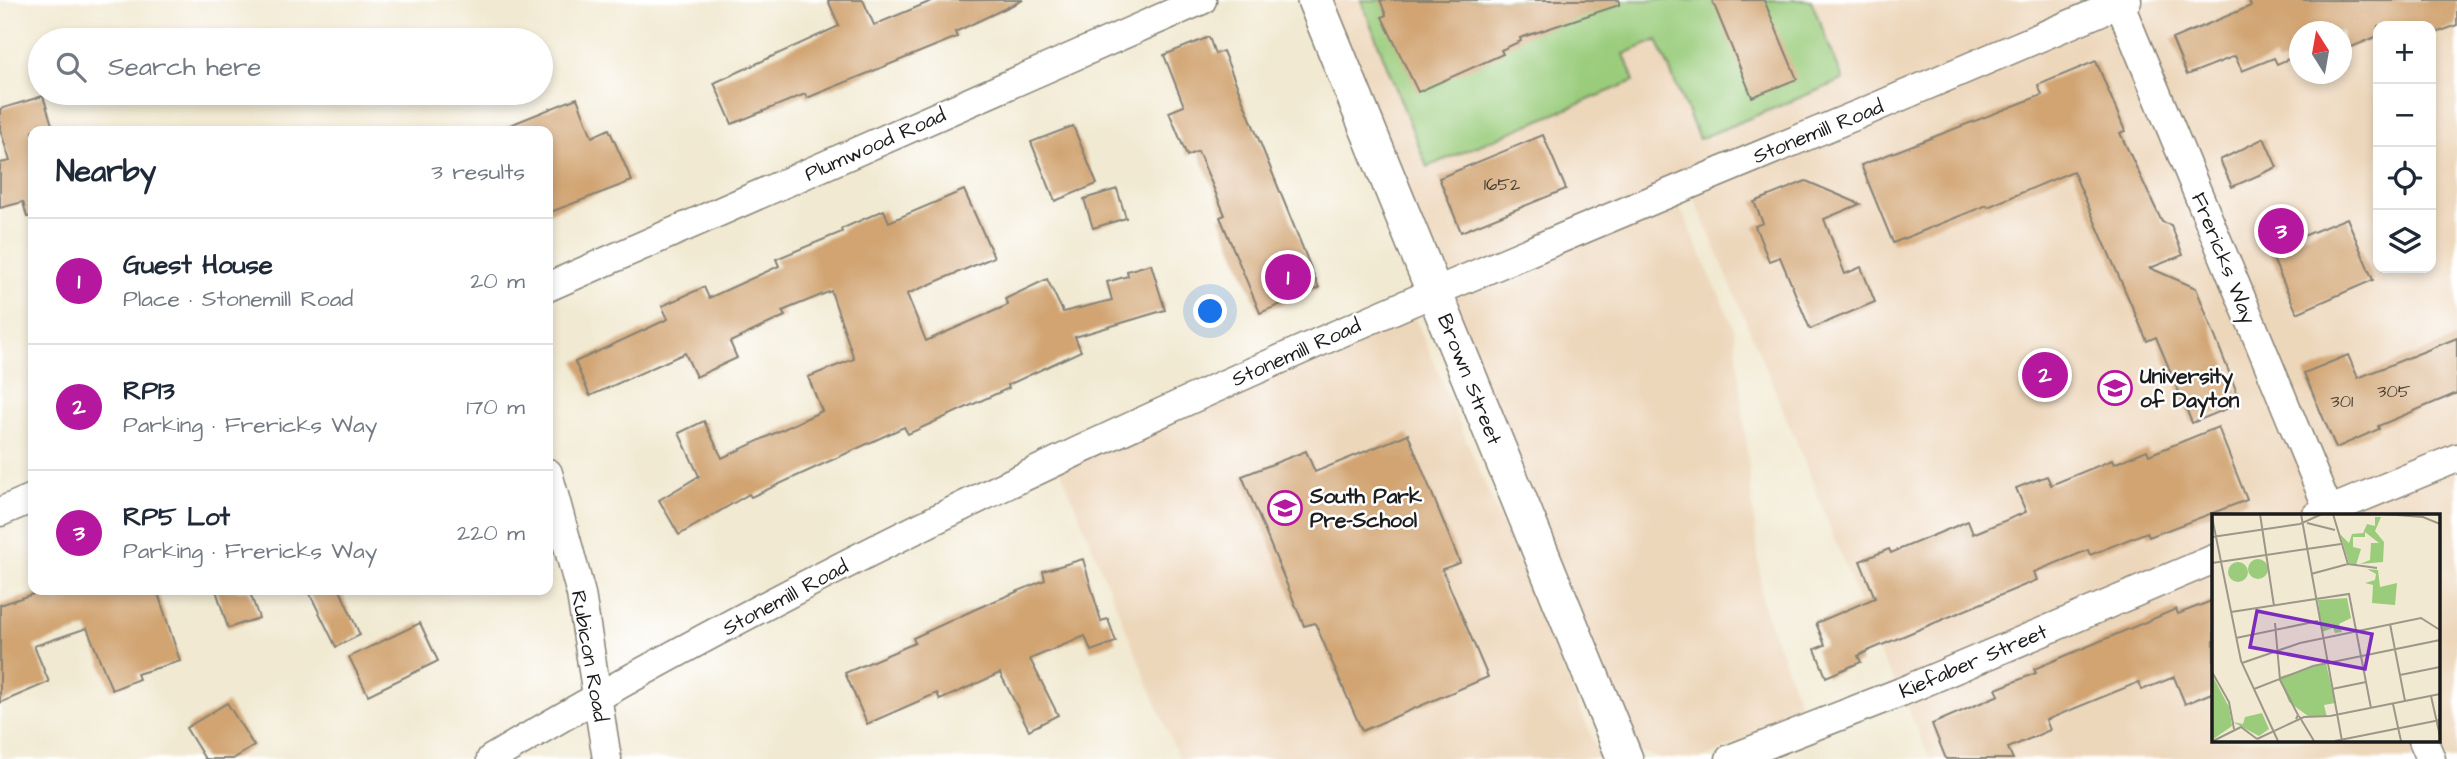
<!DOCTYPE html>
<meta charset="utf-8">
<style>
body{margin:0;font-family:"Architects Daughter",sans-serif;background:#f2f2f3;color:#1f2937}
.controls{position:absolute;right:21px;top:21px;display:grid;overflow:hidden;border-radius:14px;box-shadow:0 4px 10px #0003}
.controls button{width:63px;height:63px;display:grid;place-items:center;padding:0;border:0;border-bottom:2px solid #e0e1e3;background:#fff;color:#1f2937;font:35px sans-serif}
.compass{position:absolute;left:2289px;top:21px;width:63px;height:63px;border-radius:50%;background:#fff;box-shadow:0 4px 10px #0003;rotate:349deg}
.you{position:absolute;left:1211px;top:312px;width:24px;height:24px;margin:-18px;border:5px solid #fff;border-radius:50%;background:#1a73e8;box-shadow:0 0 0 10px #1a73e833}
.badge{display:grid;place-items:center;width:46px;height:46px;border-radius:50%;background:#b5179e;color:#fff;font-size:23px;font-weight:700}
.pin{position:absolute;translate:-50% -50%;border:4px solid #fff;box-shadow:0 2px 7px #0006}
.list{margin:0;padding:0;list-style:none}
h2{display:flex;justify-content:space-between;align-items:center;height:91px;margin:0;padding:0 28px;font-size:30px}
h2 small{font-size:23px;font-weight:400;color:#747a83}
.list li{display:grid;grid-template-columns:46px 1fr auto;gap:21px;align-items:center;box-sizing:border-box;height:126px;padding:0 28px;border-top:2px solid #e0e1e3}
.list b{display:block;font-size:26px;white-space:nowrap}
.list p{margin:0;font-size:23px;white-space:nowrap;color:#747a83}
.list em{font-size:23px;font-style:normal;color:#747a83}
.icon{flex:none;width:38px;height:38px;fill:none;stroke:currentColor;stroke-width:2;stroke-linecap:round;stroke-linejoin:round}
.map{position:relative;flex:none;width:2457px;height:759px;overflow:hidden}
.search{position:absolute;background:#fff;box-shadow:0 4px 10px #0003;left:28px;top:28px;width:525px;height:77px;display:flex;align-items:center;gap:18px;box-sizing:border-box;padding:0 24px;border-radius:38px;color:#747a83;font-size:26px}
.panel{position:absolute;background:#fff;box-shadow:0 4px 10px #0003;left:28px;top:126px;width:525px;height:469px;border-radius:14px}
.map>svg:first-child{display:block}
</style>
<div class="map">
<svg width="2457" height="759" viewBox="0 0 2457 759">
<rect width="100%" height="100%" fill="#fff"/>
<filter id="ink" filterUnits="userSpaceOnUse"><feTurbulence type="fractalNoise" baseFrequency=".0143" numOctaves="2"/><feDisplacementMap in="SourceGraphic" scale="14" xChannelSelector="R" yChannelSelector="G"/><feConvolveMatrix kernelMatrix="1 2 1 2 8 2 1 2 1" color-interpolation-filters="sRGB"/></filter>
<filter id="wash" filterUnits="userSpaceOnUse"><feTurbulence type="fractalNoise" baseFrequency=".00686" numOctaves="4" result="noise"/><feDisplacementMap in="SourceGraphic" scale="28" xChannelSelector="R" yChannelSelector="G"/><feGaussianBlur stdDeviation="1.57" result="paint"/><feColorMatrix in="noise" values="0 0 0 0 0 0 0 0 0 0 0 0 0 0 0 0 0 1.4 0 .05"/><feComposite in="paint" operator="in"/></filter>
<g filter="url(#wash)">
<rect width="100%" height="100%" fill="#f1e9d1"/>
<g fill="#edd7bb" fill-rule="evenodd">
<path d="M1325 0H2457V759H1930L1901 692 1882 660 1795 438 1689 185 1680 208 1734 328 1763 605 1803 712 1702 759H1662L1638 751ZM2378 26H2431V268H2378ZM2300 32H2342V74H2300ZM2214 516H2438V740H2214Z"/>
<polygon points="1413,313 1601,759 1179,759 1060,468"/>
</g>
<polygon fill="#9acc7c" stroke="#5b744c" stroke-width="2" points="1361,0 1811,0 1843,80 1699,139 1657,40 1624,54 1634,81 1427,167"/>
<g id="blocks">
<g fill="#d1a472">
<polygon points="828,0 863,0 874,25 934,0 1023,0 955,32 957,37 807,98 805,94 732,124 714,83 839,26"/>
<polygon points="1380,0 1619,0 1619,5 1520,38 1521,41 1501,50 1503,54 1418,92 1382,17 1386,15"/>
<polygon points="1712,0 1764,0 1797,79 1752,97"/>
<polygon points="2249,0 2457,0 2457,25 2431,35 2431,26 2378,26 2378,36 2342,51 2342,32 2300,32 2300,54 2277,64 2274,58 2242,71 2235,56 2187,75 2172,39 2251,6"/>
<polygon points="1209,37 1215,54 1223,51 1319,288 1260,313 1220,217 1225,215 1198,151 1187,156 1169,112 1184,106 1164,55"/>
<polygon points="2096,61 2125,131 2120,133 2162,222 2171,225 2183,255 2150,268 2196,288 2241,403 2192,423 2156,337 2147,341 2073,171 1988,207 1987,205 1893,243 1861,165 2042,95 2038,85"/>
<polygon points="43,96 54,131 33,131 33,216 27,217 23,202 0,208 0,163 10,161 0,129 0,109"/>
<polygon points="577,98 592,137 609,129 632,181 548,213 548,131 498,130"/>
<polygon points="1073,126 1097,184 1055,201 1031,142"/>
<polygon points="1543,135 1566,189 1461,232 1439,178"/>
<polygon points="2264,138 2277,167 2232,187 2220,160"/>
<polygon points="1806,181 1860,204 1824,219 1845,274 1861,267 1875,302 1810,329 1780,257 1769,261 1755,226 1763,223 1754,202"/>
<polygon points="1117,189 1126,218 1093,228 1084,199"/>
<polygon points="964,190 994,257 907,294 926,341 1008,305 1005,299 1047,279 1063,312 1112,300 1107,282 1128,276 1127,271 1151,264 1165,310 1075,337 1081,351 1008,385 1009,388 908,434 904,427 751,497 749,494 679,535 659,500 699,476 679,433 704,421 722,458 822,411 808,377 854,359 831,291 782,311 785,316 730,342 737,358 696,377 685,353 590,396 575,362 668,319 662,306 704,287 709,298 779,266 776,259 842,232 841,229 884,210 889,222"/>
<polygon points="2347,218 2373,280 2297,313 2269,250"/>
<polygon points="2457,338 2457,393 2378,426 2379,429 2336,448 2304,373 2348,355 2358,378"/>
<polygon points="2218,427 2247,500 2149,537 2147,532 2090,555 2088,550 2034,572 2037,580 1870,650 1858,656 1861,662 1826,677 1815,649 1825,645 1816,623 1875,598 1860,561 1889,549 1891,553 1968,521 1973,534 2026,512 2016,488 2047,476 2051,485 2112,460 2114,464 2147,450 2149,455"/>
<polygon points="1408,434 1460,563 1442,569 1488,677 1362,731 1315,623 1304,626 1242,476 1306,451 1315,472"/>
<polygon points="1083,559 1101,621 1108,619 1116,642 1091,651 1085,636 1030,659 1058,715 1029,730 1000,673 940,700 937,693 867,724 845,673 915,643 913,638 978,608 1045,580 1043,571"/>
<polygon points="45,590 157,590 180,661 137,674 139,679 112,690 87,628 34,646 49,682 0,703 0,605"/>
<polygon points="216,590 249,590 259,618 228,628"/>
<polygon points="308,590 340,590 360,635 336,647"/>
<polygon points="2214,600 2214,692 2185,704 2174,677 2142,690 2139,682 2046,720 2050,730 2008,748 2013,759 1946,759 1932,724 1999,695 1996,689 2036,673 2034,669 2176,609 2178,614"/>
<polygon points="420,623 438,661 368,695 349,657"/>
<polygon points="227,703 254,746 233,759 205,759 186,728"/>
</g>
</g>
</g>
<g filter="url(#ink)">
<use href="#blocks" fill-opacity="0" stroke="#868276" stroke-width="2"/>
<g fill="none" stroke-linecap="round" stroke-linejoin="round">
<g stroke="#868276" stroke-width="31">
<g id="minor">
<polyline points="2118,0 2331,516"/>
<polyline points="548,287 1202,0"/>
<polyline points="548,473 581,594 607,759"/>
<polyline points="0,512 33,498"/>
<polyline points="2316,516 2457,458"/>
<polyline points="2423,740 2431,759"/>
<path d="M491 759C928 498 1399 305 1869 110 1955 74 2041 36 2127 0"/>
<polyline points="1730,759 1901,692 2214,559"/>
</g>
</g>
<g stroke="#868276" stroke-width="38">
<polyline id="tertiary" points="1315,0 1625,759"/>
</g>
<use href="#minor" stroke="#fff" stroke-width="28"/>
<use href="#tertiary" stroke="#fff" stroke-width="35"/>
</g>
</g>
<defs>
<g id="university-ring" transform="scale(1.75)"><circle r="9.5" fill="#fff" stroke="#b5179e" stroke-width="1.5"/><path d="M0-5L7-2L0 1L-7-2ZM-4 1L0 2.5L4 1V4Q0 6-4 4Z" fill="#b5179e"/></g>
<g id="school-ring" transform="scale(1.75)"><circle r="9.5" fill="#fff" stroke="#b5179e" stroke-width="1.5"/><path d="M0-5L7-2L0 1L-7-2ZM-4 1L0 2.5L4 1V4Q0 6-4 4Z" fill="#b5179e"/></g>
</defs>
<g fill-rule="evenodd">
<use href="#university-ring" x="2115" y="388"/>
<use href="#school-ring" x="1285" y="508"/>
</g>
<g text-anchor="middle" stroke-width="5" stroke-linejoin="round" paint-order="stroke">
<g font-size="18" fill="#493e32">
<text x="1502" y="190">1652</text>
<text x="2394" y="397">305</text>
<text x="2342" y="407">301</text>
</g>
<g font-size="21" fill="#1c1c1c" stroke="#fff">
<text transform="translate(1818 131) rotate(-22)" y="7">Stonemill Road</text>
<text transform="translate(875 144) rotate(-24)" y="7">Plumwood Road</text>
<text transform="translate(2224 258) rotate(68)" y="7">Frericks Way</text>
<text transform="translate(1296 352) rotate(-24)" y="7">Stonemill Road</text>
<text transform="translate(1470 379) rotate(68)" y="7">Brown Street</text>
<text transform="translate(785 597) rotate(-28)" y="7">Stonemill Road</text>
<text transform="translate(590 656) rotate(80)" y="7">Rubicon Road</text>
<text transform="translate(1973 661) rotate(-23)" y="7">Kiefaber Street</text>
</g>
<g font-size="21" font-weight="bold" fill="#1c1c1c" stroke="#fff" text-anchor="start">
<text x="2140" y="383">University<tspan x="2140" dy="24">of Dayton</tspan></text>
<text x="1310" y="503">South Park<tspan x="1310" dy="24">Pre-School</tspan></text>
</g>
</g>
<g transform="translate(2212 514)">
<rect width="228" height="228" fill="#f1e9d1"/>
<path d="M163 3H169L163 17 172 28 171 48 148 50 158 46 159 29H167L153 18V23H141V33L149 35 144 51 137 49 128 20 137 29 140 20 151 19 155 10 163 12ZM36 55a10 10 0 1 1 20 0a10 10 0 1 1-20 0ZM16 58a10 10 0 1 1 20 0a10 10 0 1 1-20 0ZM155 55 166 56 168 73 185 69 183 91 160 89 161 71 153 69 163 66 164 60ZM135 84 139 104 127 110 130 118 123 119 121 114 110 118 106 86ZM114 149 123 189 112 191 115 203 96 202 77 188 67 163ZM0 161 17 193 20 212 0 226ZM50 199 57 215 47 222 21 208 31 210 33 203Z" fill="#9acc7c"/>
<path fill="none" stroke="#9c9789" stroke-width="2" d="M48 0 62 92M89 0 130 227M121 0 136 50M172 0 211 3 228 10M0 3 29 147 66 227M95 9 123 16M0 23 88 10 110 0M0 49 129 30M136 50 165 54M99 60 136 50M19 98 137 80 159 194M63 109 68 166 86 201 84 205M178 110 193 187M24 124 106 107M30 149 88 129 209 104 228 116M0 158 17 188 22 215M188 161 228 153M42 175 101 152 228 126M120 175 154 168M219 182 228 222M181 190 189 227M87 202 102 227M45 225 92 203 118 202 228 180M1 227 29 213 45 225M123 227 228 206"/>
<path fill="#7b2cbf" fill-opacity="0.15" stroke="#7b2cbf" stroke-width="3.5" d="M45 97 160 120 153 155 38 133Z"/>
<rect width="228" height="228" fill="none" stroke="#1c1c1c" stroke-width="3.5"/>
</g>
</svg>
<div class="controls">
<button>+</button>
<button>−</button>
<button><svg class="icon" aria-label="locate" viewBox="0 0 24 24"><circle cx="12" cy="12" r="6"/><path d="M12 2v4M12 18v4M2 12h4M18 12h4"/></svg></button>
<button><svg class="icon" aria-label="layers" viewBox="0 0 24 24"><path d="M12 4l9 5-9 5-9-5zM3 14l9 5 9-5"/></svg></button>
</div>
<svg class="compass" viewBox="-18 -18 36 36"><path d="M0-13l5 13h-10z" fill="#e53935"/><path d="M0 13l5-13h-10z" fill="#747a83"/></svg>
<div class="you"></div>
<div class="pin badge" style="left:1288px;top:277px">1</div>
<div class="pin badge" style="left:2045px;top:375px">2</div>
<div class="pin badge" style="left:2281px;top:231px">3</div>
<div class="search"><svg class="icon" aria-label="search" viewBox="0 0 24 24"><circle cx="10" cy="10" r="6"/><path d="M15 15l6 6"/></svg>Search here</div>
<section class="panel">
<h2>Nearby<small>3 results</small></h2>
<ul class="list">
<li><span class="badge">1</span><div><b>Guest House</b><p>Place · Stonemill Road</p></div><em>20 m</em></li>
<li><span class="badge">2</span><div><b>RP13</b><p>Parking · Frericks Way</p></div><em>170 m</em></li>
<li><span class="badge">3</span><div><b>RP5 Lot</b><p>Parking · Frericks Way</p></div><em>220 m</em></li>
</ul>
</section>
</div>
